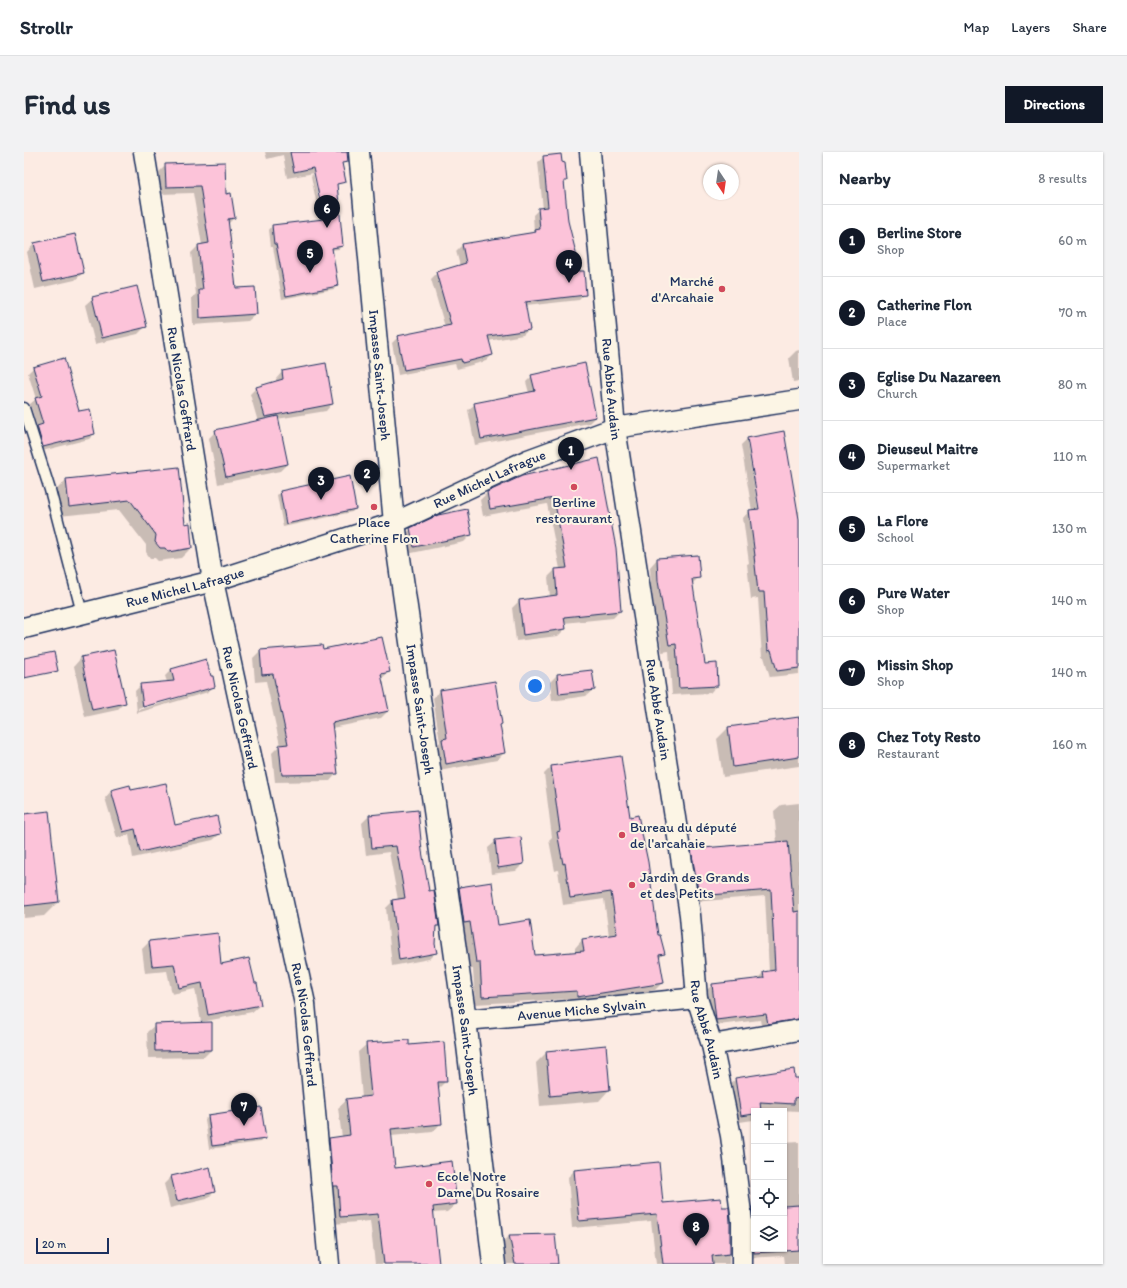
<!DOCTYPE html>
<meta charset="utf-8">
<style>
body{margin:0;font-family:Itim,sans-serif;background:#f2f2f3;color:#1f2937}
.controls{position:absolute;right:12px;bottom:12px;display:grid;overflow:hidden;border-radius:0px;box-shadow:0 1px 3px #0004}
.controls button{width:36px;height:36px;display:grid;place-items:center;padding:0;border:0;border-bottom:1px solid #e0e1e3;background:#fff;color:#1f2937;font:20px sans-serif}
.compass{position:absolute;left:679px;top:12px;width:36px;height:36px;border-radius:50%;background:#fff;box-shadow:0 1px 3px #0004;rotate:167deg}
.scale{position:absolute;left:12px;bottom:10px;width:73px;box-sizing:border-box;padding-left:4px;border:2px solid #1b2f5e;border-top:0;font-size:11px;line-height:14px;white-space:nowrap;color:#1b2f5e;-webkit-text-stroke:3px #fcf5e5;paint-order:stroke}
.you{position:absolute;left:511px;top:534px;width:14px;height:14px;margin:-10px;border:3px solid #fff;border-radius:50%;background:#1a73e8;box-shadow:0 0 0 6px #1a73e833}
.badge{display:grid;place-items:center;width:26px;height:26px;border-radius:50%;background:#111827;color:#fff;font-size:13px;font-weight:700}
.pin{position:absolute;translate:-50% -33px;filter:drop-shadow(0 1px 2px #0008)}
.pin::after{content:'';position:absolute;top:21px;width:14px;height:12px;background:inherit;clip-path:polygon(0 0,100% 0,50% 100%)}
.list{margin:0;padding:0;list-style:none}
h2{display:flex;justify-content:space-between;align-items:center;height:52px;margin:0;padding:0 16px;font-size:17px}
h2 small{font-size:13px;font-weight:400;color:#747a83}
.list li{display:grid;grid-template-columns:26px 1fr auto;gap:12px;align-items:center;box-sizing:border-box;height:72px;padding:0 16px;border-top:1px solid #e0e1e3}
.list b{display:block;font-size:15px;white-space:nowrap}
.list p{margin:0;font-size:13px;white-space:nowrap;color:#747a83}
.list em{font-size:13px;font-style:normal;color:#747a83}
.icon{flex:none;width:22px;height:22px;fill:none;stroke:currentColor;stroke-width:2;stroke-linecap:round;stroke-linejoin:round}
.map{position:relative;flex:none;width:775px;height:1112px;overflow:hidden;border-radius:0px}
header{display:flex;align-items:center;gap:24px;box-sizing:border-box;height:56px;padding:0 20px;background:#fff;border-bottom:1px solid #e0e1e3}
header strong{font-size:19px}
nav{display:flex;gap:22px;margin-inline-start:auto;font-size:14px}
.intro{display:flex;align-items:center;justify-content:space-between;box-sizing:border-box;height:96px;padding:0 24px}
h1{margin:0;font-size:28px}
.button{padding:10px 18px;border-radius:0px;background:#111827;color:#fff;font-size:14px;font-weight:700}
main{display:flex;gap:24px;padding:0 24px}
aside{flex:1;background:#fff;border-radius:0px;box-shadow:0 1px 3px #0004}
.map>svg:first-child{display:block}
</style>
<header>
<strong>Strollr</strong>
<nav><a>Map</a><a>Layers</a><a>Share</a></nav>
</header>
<div class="intro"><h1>Find us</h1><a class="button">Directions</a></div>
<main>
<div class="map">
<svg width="775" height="1112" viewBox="0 0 775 1112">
<rect width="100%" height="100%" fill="#fcebe3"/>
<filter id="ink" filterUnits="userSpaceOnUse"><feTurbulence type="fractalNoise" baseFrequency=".025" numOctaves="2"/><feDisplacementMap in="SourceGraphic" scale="8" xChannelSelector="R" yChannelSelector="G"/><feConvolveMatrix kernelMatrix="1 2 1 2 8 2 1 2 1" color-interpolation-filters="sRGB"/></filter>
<g filter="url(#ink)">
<g fill="#0003" fill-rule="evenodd">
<path d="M241 0H302L318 93 315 97 307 98 313 134 310 137 258 147 249 95H247L245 78 248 74 296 69 287 24 290 21 263 26 259 3 243 7ZM289 22H291L302 72H300Z"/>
<polygon points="520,5 537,11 542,28 539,31 543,69 554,120 561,142 555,148 501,154 505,177 499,183 464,189 468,203 462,209 433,217 431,212 374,223 368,191 374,185 421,175 407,127 413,121 436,114 432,99 438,93 510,80 509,63 515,57 519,57 514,10"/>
<polygon points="142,13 201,43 210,66 203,73 212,137 232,162 224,169 169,173 168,146 172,142 167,101 174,94 178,93 169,41 135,42 135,20"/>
<polygon points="50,83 59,121 51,128 11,137 3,100 10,92"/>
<polygon points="69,146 122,174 114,182 71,192 61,153"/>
<polygon points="775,198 775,229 769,230 765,206 772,199"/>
<polygon points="9,216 54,260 70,282 65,287 14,300 8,280 13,275 6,252 12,247 4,221"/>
<polygon points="258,220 308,252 302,259 253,267 263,312 256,319 194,332 185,286 192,279 234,270 226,242 232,236 252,230 252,227"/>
<polygon points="508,224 571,265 565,271 451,293 444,258 451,252 505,241 502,230"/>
<path d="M723 287 773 359H775V522L746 525 740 505H738L734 446 727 447 723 412 725 411 719 366 725 359H728L717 293ZM723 291H725L737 362H735Z"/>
<polygon points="574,307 596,459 589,466 540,471 541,477 534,484 492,489 488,456 495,449 526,445 524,425 531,418 536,417 523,352 459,364 456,348 463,341"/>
<polygon points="154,316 161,373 167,396 157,406 134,409 131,406 126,406 122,400 122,393 95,358 35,364 32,338 42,328"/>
<polygon points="257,340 331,357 328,360 259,375 253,343"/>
<polygon points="387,377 447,383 440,390 383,402 380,384"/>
<polygon points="633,407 674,426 668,432 680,513 693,533 686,541 648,543 645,499 638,500 627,437 626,415"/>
<polygon points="298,494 298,499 365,520 357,527 364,559 357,566 308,576 313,621 306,629 251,630 248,601 256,593 242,529 231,530 229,506 236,499"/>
<polygon points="57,506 101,550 93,558 61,565 50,514"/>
<path d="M181 508 190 534 184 540 113 561 111 539 117 533 143 530 141 524 147 518ZM185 535V537L115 558 114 556Z"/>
<polygon points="533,523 570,537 562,544 528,549 526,530"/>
<polygon points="470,530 475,573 480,601 473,608 415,619 411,595 416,590 409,546 416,539"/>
<polygon points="775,566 775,614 699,625 693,587 704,576"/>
<polygon points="527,615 605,666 633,785 640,801 635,807 639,830 631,838 546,852 545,847 451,852 449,817 445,817 427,743 435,736 467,731 473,774 510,804 551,800 551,796 558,788 585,784 580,747 539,753 534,718 531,719 525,688 528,685 520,622"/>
<polygon points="105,634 107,639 150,674 196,682 189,688 109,706 105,683 93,686 81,646 87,639"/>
<polygon points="775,651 775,865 768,873 738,878 736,868 686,874 682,839 688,833 733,827 739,821 745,820 741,744 669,750 662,704 668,698 753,691 750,659 757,653"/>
<polygon points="393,659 397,699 405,740 414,774 411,776 410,792 412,800 405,807 368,814 362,756 369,749 374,748 365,700 342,703 338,671 345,664"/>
<polygon points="0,663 34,750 20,764 0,766"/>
<polygon points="472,689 499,712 492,719 467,722 464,696"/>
<polygon points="125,790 197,813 236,853 228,860 177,870 171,837 148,842 143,819 121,821 118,797"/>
<polygon points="131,873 187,898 180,905 124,906 123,880"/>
<polygon points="343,892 384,894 422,929 414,937 417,971 409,980 367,984 370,1017 432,1052 423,1060 408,1061 408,1112 351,1112 346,1069 309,1072 297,995 305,987 318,985 314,956 323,948 338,946 334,900"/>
<polygon points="523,900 585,938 575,949 516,954 512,911"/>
<polygon points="712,927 775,929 775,959 736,957 736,959 730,959 729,968 709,971 704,934"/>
<polygon points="184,964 241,986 237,990 185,997 181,967"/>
<polygon points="775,990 775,1112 761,1112 760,1104 724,1106 722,1061 728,1056 730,1055 730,1097 760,1097 760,991"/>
<polygon points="550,1019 638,1052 706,1102 705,1103 705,1112 632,1112 627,1069 548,1076 544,1025"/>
<polygon points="148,1024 190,1040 183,1047 146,1056 140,1032"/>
<polygon points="485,1084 533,1112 483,1112 479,1091"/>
</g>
<g fill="#fcc3d9" stroke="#1b2f5e">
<polygon points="266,0 323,0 324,10 318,11 322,30 313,32 319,94 308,96 314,134 262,144 252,92 250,92 248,73 300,67 289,16 270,20"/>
<polygon points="537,2 538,10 541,11 543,29 540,29 544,69 553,105 555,119 560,119 562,143 501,150 506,178 464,184 469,203 438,211 437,207 380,218 373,184 427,173 412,120 442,111 438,92 512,80 511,78 516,77 514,56 524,55 519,4"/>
<polygon points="201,10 202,42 207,41 211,66 204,67 212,136 231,135 233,162 176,166 175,138 179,138 174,93 185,91 176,34 142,35 141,12"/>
<polygon points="51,82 60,121 19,130 10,91"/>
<polygon points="113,134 123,175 78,186 68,145"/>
<polygon points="40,206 55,259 66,257 71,282 19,295 13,274 19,272 11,246 18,244 9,215"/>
<polygon points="302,211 309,252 241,265 232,235 259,227 258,219"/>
<polygon points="561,211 572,265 457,287 450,251 511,239 507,223"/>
<polygon points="254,264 264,312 202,325 191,278"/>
<polygon points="760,279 775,367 775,516 753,519 747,498 744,499 740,440 734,440 730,404 731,404 725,358 735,357 723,286"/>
<polygon points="575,306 592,396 597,459 540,465 542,477 499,483 495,448 533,443 531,417 543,416 530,346 466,357 463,340 498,324"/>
<polygon points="155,315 161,372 166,371 168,396 144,400 141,396 136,396 131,390 132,383 106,348 45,355 42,327"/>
<polygon points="326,324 332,357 262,372 256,339"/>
<polygon points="443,357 448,383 390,395 386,376 414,363"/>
<polygon points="674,403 676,426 668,427 681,512 693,511 694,534 655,536 652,492 645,493 634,429 633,406"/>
<polygon points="358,485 366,520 357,522 365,559 308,571 314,622 258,623 255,593 264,592 249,522 238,523 236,498 298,493 299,497"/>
<polygon points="90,498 102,551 68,558 57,505"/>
<polygon points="30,500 34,519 0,526 0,506"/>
<polygon points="182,507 187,524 189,524 191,535 119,555 116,532 150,529 147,517"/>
<polygon points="568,518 571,538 535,542 533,522"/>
<polygon points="471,529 478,572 476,573 481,601 422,612 418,587 423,586 416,538"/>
<polygon points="775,565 775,605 709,615 704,575"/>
<polygon points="597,604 606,665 614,663 624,710 634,783 636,783 641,802 635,803 640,831 553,845 553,839 458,845 456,810 452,810 446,770 440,771 435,735 468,730 474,773 506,768 511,803 560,799 558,787 593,782 587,740 546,746 541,711 539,712 533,680 536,679 527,614"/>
<polygon points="142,631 151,673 193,664 197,682 116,700 111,677 99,680 87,638 106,633 107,638"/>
<polygon points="394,658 398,699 405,739 410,738 415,774 412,774 411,792 413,801 375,808 368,748 381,746 372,694 348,696 345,663"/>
<polygon points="25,659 35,750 0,754 0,662"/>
<polygon points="497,685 500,712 474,716 471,688"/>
<polygon points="764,689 770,760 775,759 775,867 744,872 742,862 692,868 688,832 740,826 739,820 751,818 747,738 675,744 667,697"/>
<polygon points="194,781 197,812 225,806 231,831 233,831 237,853 184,863 178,831 155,836 150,812 128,814 125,789"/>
<polygon points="188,870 188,898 131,899 130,872"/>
<polygon points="385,888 385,893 420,890 423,930 414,930 418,972 367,977 371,1016 428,1009 433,1052 409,1055 415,1112 360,1112 354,1062 316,1065 314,1034 309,1034 305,986 326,983 322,947 347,944 342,891"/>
<polygon points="582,893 586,938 526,944 522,899"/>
<polygon points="770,917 771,926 775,926 775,945 770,946 770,952 736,950 737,959 730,959 730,962 717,964 711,926"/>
<polygon points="237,955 242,987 188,994 184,963"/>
<polygon points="635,1010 639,1051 697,1046 698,1055 705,1055 706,1070 706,1102 688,1104 689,1112 639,1112 633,1062 555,1069 550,1018"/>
<polygon points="186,1015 191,1040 153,1049 147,1024"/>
<polygon points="775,1053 775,1098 730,1101 730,1069 728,1055 730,1054 730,1097 760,1097 760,1054"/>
<polygon points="531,1082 534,1112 491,1112 485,1083"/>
</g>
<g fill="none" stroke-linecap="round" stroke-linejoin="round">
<g stroke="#1b2f5e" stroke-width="13">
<polyline id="lane" points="0,256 26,338 58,461"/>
</g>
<g stroke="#1b2f5e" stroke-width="23">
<g id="street">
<path id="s1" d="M120 0 189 429 281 852 305 1112"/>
<path id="s2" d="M335 0 370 371"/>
<path id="s3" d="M566 0 591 276 666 763 673 846 688 893 707 984 718 1069V1112"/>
<path id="s4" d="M0 476 189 429 370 371 504 308 591 276 775 248"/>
<path id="s5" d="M441 868 556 858 673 846"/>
<polyline points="688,893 775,878"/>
</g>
</g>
<g stroke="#1b2f5e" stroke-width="25">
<g id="secondary">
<path id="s6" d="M370 371 441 868 470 1112"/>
</g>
</g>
<use href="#lane" stroke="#fcf5e5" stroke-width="10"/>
<use href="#street" stroke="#fcf5e5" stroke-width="20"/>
<use href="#secondary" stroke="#fcf5e5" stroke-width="22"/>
</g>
</g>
<g fill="#d1495b" stroke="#fcf5e5" stroke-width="1.5">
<circle cx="698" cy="137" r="4"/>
<circle cx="550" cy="335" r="4"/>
<circle cx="350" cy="355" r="4"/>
<circle cx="598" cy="683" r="4"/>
<circle cx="608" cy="733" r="4"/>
<circle cx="405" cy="1032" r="4"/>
</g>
<g text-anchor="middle" stroke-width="4" stroke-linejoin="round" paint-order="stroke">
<g font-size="14" fill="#1b2f5e" stroke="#fcf5e5" text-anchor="start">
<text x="690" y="134" text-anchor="end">Marché<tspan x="690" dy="16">d'Arcahaie</tspan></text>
<text x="550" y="355" text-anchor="middle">Berline<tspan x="550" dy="16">restoraurant</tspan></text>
<text x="350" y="375" text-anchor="middle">Place<tspan x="350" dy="16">Catherine Flon</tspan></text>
<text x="606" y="680">Bureau du député<tspan x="606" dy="16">de l'arcahaie</tspan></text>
<text x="616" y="730">Jardin des Grands<tspan x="616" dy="16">et des Petits</tspan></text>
<text x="413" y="1029">Ecole Notre<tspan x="413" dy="16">Dame Du Rosaire</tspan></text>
</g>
<g font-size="14" fill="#1b2f5e" stroke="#fcf5e5">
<text dy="5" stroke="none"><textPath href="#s2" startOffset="224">Impasse Saint-Joseph</textPath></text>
<text dy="5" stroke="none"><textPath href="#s1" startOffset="240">Rue Nicolas Geffrard</textPath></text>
<text dy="5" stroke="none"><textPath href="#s3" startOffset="238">Rue Abbé Audain</textPath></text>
<text dy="5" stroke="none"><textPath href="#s4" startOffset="490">Rue Michel Lafrague</textPath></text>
<text dy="5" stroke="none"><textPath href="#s4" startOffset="166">Rue Michel Lafrague</textPath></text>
<text dy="5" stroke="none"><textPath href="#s1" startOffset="564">Rue Nicolas Geffrard</textPath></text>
<text dy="5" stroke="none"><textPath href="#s6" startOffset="188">Impasse Saint-Joseph</textPath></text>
<text dy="5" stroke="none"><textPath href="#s3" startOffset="562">Rue Abbé Audain</textPath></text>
<text dy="5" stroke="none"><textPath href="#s5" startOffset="117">Avenue Miche Sylvain</textPath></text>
<text dy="5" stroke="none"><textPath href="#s1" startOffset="888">Rue Nicolas Geffrard</textPath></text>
<text dy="5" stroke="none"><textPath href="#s3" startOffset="886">Rue Abbé Audain</textPath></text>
<text dy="5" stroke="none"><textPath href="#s6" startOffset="512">Impasse Saint-Joseph</textPath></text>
</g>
</g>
</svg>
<div class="controls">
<button>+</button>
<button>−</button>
<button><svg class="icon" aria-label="locate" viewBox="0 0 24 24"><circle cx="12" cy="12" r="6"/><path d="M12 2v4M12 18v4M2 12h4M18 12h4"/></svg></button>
<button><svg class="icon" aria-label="layers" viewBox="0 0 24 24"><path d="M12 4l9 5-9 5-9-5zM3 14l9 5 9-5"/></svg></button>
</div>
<svg class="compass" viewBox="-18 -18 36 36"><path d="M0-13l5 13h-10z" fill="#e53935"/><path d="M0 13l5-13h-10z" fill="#747a83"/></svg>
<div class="scale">20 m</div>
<div class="you"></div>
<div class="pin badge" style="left:547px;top:318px">1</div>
<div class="pin badge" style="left:343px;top:341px">2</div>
<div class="pin badge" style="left:297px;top:348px">3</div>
<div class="pin badge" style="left:545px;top:131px">4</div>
<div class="pin badge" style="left:286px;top:121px">5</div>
<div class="pin badge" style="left:303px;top:76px">6</div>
<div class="pin badge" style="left:220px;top:974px">7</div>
<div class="pin badge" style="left:672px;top:1094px">8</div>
</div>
<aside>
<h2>Nearby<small>8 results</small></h2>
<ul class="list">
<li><span class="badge">1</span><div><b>Berline Store</b><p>Shop</p></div><em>60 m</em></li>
<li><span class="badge">2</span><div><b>Catherine Flon</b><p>Place</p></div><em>70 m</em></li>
<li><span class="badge">3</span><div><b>Eglise Du Nazareen</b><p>Church</p></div><em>80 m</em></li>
<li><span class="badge">4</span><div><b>Dieuseul Maitre</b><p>Supermarket</p></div><em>110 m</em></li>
<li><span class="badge">5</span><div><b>La Flore</b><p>School</p></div><em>130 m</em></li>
<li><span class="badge">6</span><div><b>Pure Water</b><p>Shop</p></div><em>140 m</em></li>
<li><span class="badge">7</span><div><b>Missin Shop</b><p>Shop</p></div><em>140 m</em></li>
<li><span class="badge">8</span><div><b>Chez Toty Resto</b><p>Restaurant</p></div><em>160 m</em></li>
</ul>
</aside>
</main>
